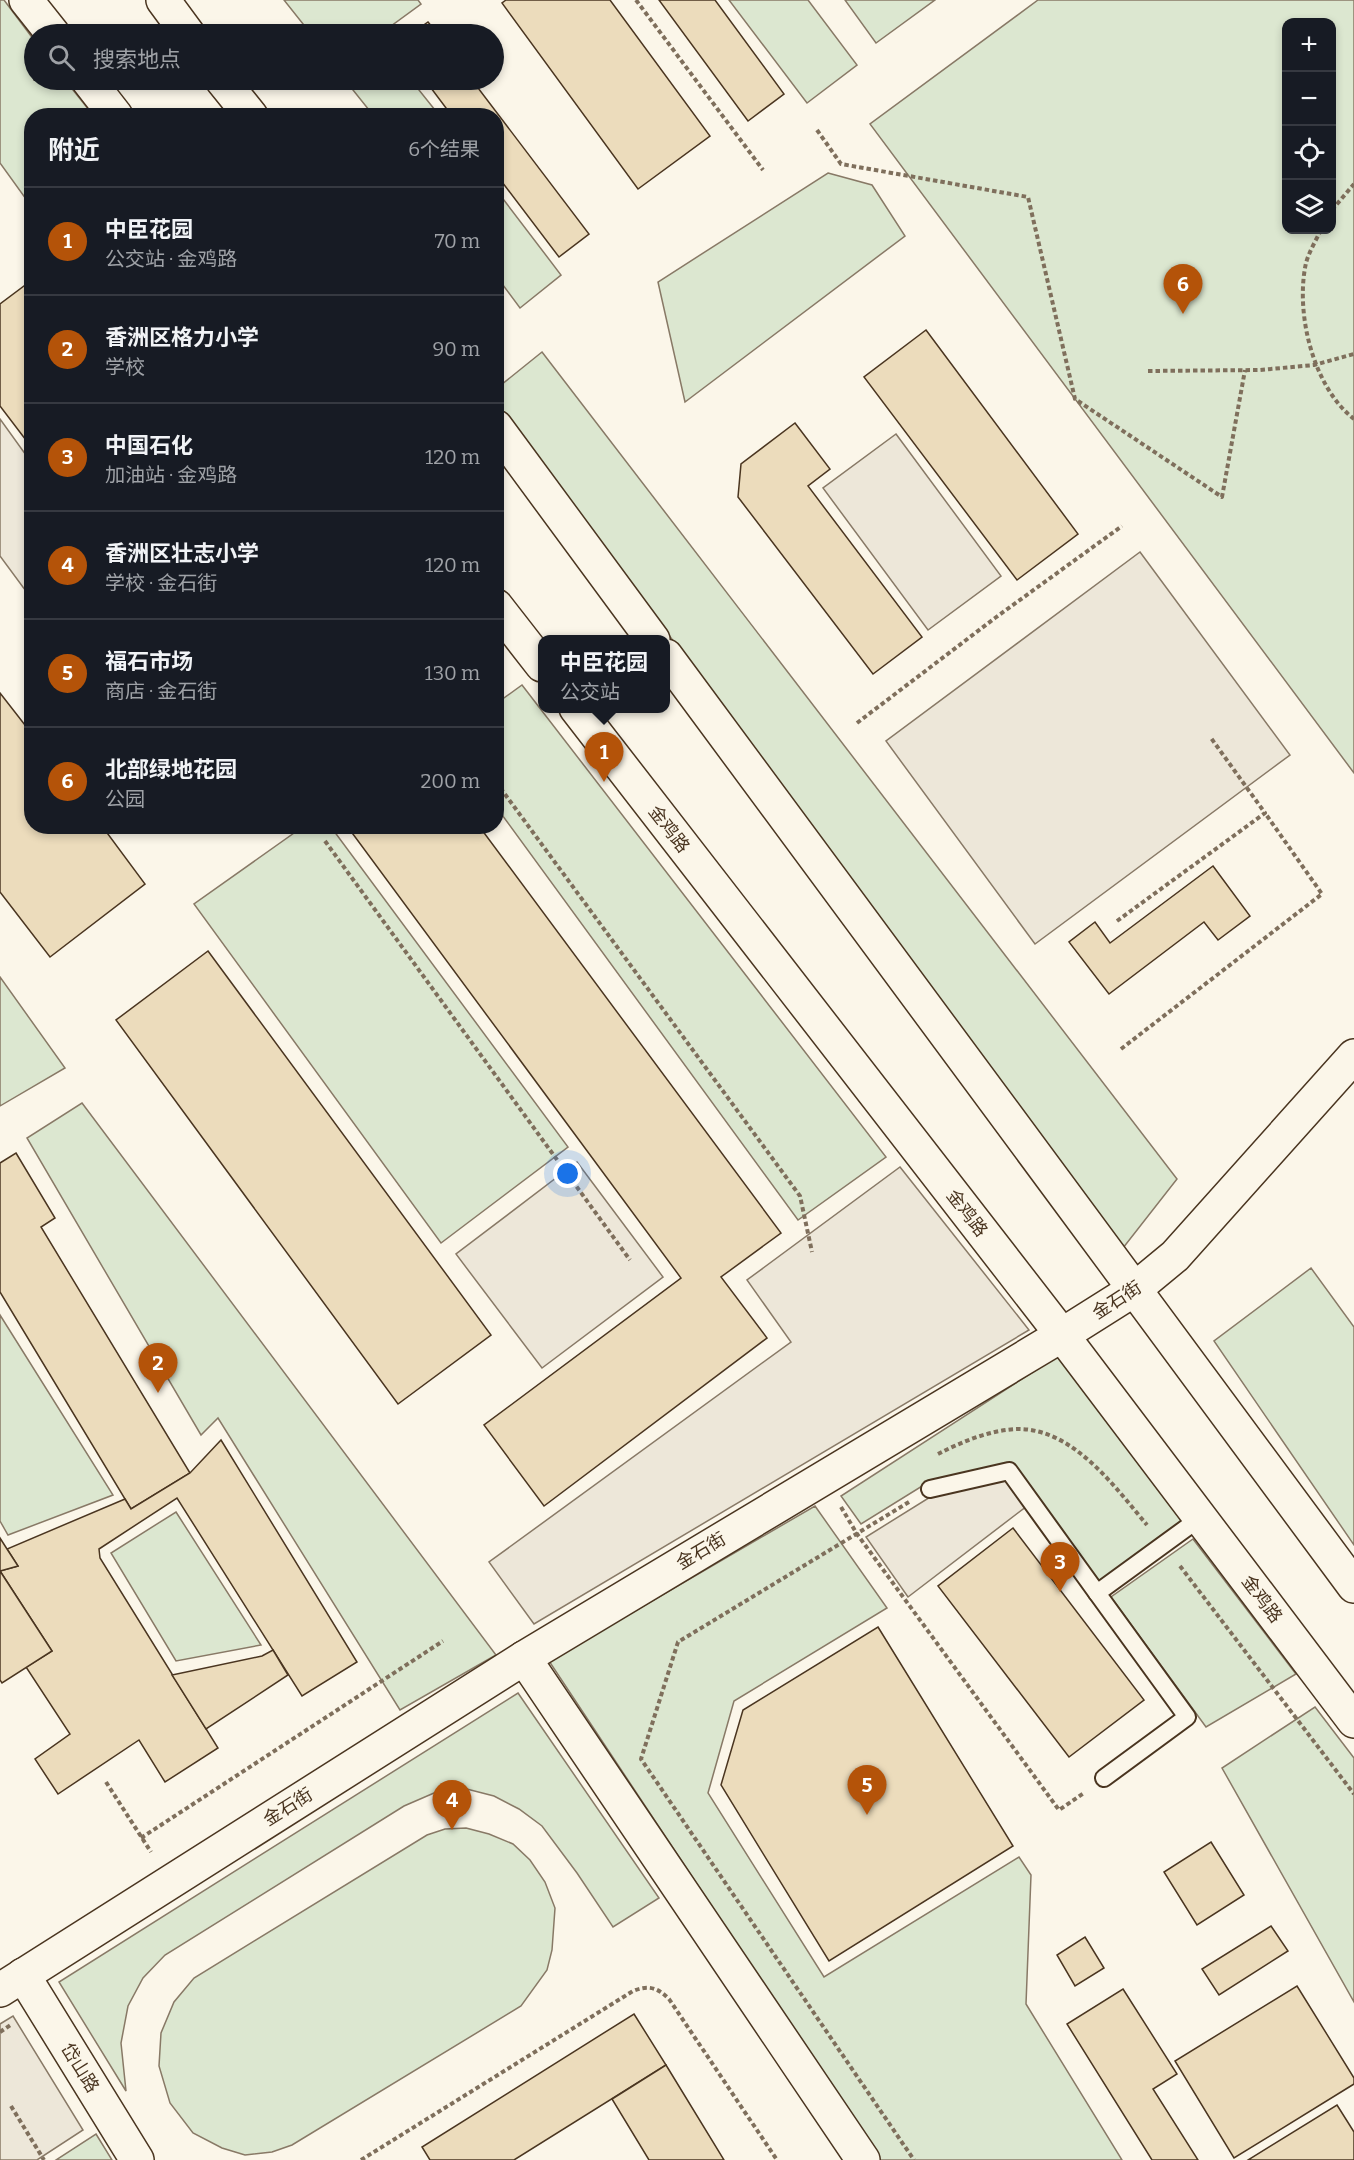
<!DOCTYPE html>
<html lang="zh">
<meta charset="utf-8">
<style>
body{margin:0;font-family:Bitter,"Noto Sans SC",serif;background:#20242c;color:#f1f3f6}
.controls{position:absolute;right:18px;top:18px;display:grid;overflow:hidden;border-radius:12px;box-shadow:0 3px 9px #0003}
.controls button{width:54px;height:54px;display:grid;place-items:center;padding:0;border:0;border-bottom:2px solid #363941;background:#171b24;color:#f1f3f6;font:30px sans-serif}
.you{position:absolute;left:568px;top:1174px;width:21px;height:21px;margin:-15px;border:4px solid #fff;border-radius:50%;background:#1a73e8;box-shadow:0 0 0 9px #1a73e833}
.badge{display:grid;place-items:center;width:39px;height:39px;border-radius:50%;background:#b45309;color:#fff;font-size:20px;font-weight:700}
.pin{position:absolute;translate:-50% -50px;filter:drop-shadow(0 2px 3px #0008)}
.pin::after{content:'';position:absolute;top:32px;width:21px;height:18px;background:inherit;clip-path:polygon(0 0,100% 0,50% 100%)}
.popup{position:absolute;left:538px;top:635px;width:132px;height:78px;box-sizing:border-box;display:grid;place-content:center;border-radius:12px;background:#171b24;filter:drop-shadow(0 2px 4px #0005);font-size:20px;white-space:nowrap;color:#9ea1a6}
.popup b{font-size:22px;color:#f1f3f6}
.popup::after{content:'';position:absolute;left:50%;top:100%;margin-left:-12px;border:12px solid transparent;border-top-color:#171b24}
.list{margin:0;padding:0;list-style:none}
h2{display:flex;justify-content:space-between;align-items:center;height:78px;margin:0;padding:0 24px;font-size:26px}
h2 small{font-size:20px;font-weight:400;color:#9ea1a6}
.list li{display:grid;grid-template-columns:39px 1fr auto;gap:18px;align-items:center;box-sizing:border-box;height:108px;padding:0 24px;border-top:2px solid #363941}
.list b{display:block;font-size:22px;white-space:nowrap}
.list p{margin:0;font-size:20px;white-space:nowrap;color:#9ea1a6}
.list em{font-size:20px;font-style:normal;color:#9ea1a6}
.icon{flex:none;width:33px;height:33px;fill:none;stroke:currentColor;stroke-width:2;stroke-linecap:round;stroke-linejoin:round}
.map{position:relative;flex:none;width:1354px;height:2160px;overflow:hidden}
.search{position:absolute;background:#171b24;box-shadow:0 3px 9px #0003;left:24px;top:24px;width:480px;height:66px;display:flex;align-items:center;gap:15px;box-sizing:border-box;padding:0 21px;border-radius:33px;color:#9ea1a6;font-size:22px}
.panel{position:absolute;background:#171b24;box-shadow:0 3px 9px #0003;left:24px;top:108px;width:480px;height:726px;border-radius:24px}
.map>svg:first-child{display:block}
</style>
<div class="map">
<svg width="1354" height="2160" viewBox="0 0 1354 2160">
<rect width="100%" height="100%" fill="#fbf6e9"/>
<g fill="#dce7d0" stroke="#887966" stroke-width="1.5" fill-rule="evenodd">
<polygon points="0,0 4,0 34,40 34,80 65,80 93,115 32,116 31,206 0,163"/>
<polygon points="284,0 418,0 421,4 380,34 311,34"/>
<polygon points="729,0 808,0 857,65 807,103"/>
<polygon points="845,0 935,0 876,43"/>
<path d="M1038 0H1354V773L870 124ZM1286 22H1332V230H1286Z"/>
<polygon points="345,80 411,80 439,115 373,115"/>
<polygon points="828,173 872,185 905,236 685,402 658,282"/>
<polygon points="497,191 561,275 520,308 497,277"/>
<polygon points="542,352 1177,1179 1123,1248 497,403 496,389"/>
<polygon points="522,685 886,1157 798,1220 497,808 497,703"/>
<polygon points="304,826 331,827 568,1147 441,1243 194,904"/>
<polygon points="0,977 65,1068 0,1106"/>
<polygon points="82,1103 496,1655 400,1710 218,1418 201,1435 27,1138"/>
<polygon points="1311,1268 1354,1327 1354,1545 1214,1341"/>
<polygon points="0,1315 113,1495 8,1535 0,1521"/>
<polygon points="1059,1355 1184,1522 1099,1584 1011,1464 927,1483 861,1524 841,1496"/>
<polygon points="815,1506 887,1608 734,1701 708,1793 824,1977 1019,1857 1031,1875 1026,2004 1122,2160 880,2160 549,1661"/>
<polygon points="176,1512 261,1645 176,1661 111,1553"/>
<polygon points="1193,1539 1296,1674 1206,1727 1111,1597"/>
<polygon points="518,1693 659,1898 613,1927 577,1873 542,1826 519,1809 494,1796 459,1787 434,1793 404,1806 165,1955 143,1978 128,2006 121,2043 126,2091 59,1982"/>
<polygon points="1315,1707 1354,1758 1354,2002 1222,1768"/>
<polygon points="466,1828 489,1834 513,1844 530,1860 545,1882 555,1908 552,1950 547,1970 521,2006 292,2145 272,2152 245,2155 222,2148 193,2133 170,2103 159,2066 161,2033 174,2002 194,1978 427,1835 445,1829"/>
<polygon points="96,2134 112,2160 56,2160"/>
</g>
<g fill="#ede7d9" stroke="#887966" stroke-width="1.5">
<polygon points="0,419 31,462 31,598 0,556"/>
<polygon points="896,434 1001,576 928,630 823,488"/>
<polygon points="1140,552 1290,755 1035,944 886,741"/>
<polygon points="577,1162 663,1277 542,1368 456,1254"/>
<polygon points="900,1167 1029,1330 534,1624 489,1562 791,1342 747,1280"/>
<polygon points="1008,1478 1027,1506 908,1597 866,1537 935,1494"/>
<polygon points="13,2016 83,2130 37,2160 0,2160 0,2024"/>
</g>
<g fill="#ecdcbc" stroke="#4a3520" stroke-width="1.5">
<polygon points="506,0 610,0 710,136 638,189 502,3"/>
<polygon points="659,0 715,0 784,94 748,121"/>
<polygon points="428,22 438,34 411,34"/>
<polygon points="425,80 472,80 589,234 559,257 496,174 496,116 452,116"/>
<polygon points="32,280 32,448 0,406 0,304"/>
<polygon points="926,330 1078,534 1017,580 864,377"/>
<polygon points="795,423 830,469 808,486 922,637 873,674 738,497 741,464"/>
<polygon points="0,693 32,734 32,826 102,826 145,884 50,957 0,892"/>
<polygon points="347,826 479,826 781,1233 721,1277 767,1338 544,1506 484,1425 681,1278"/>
<polygon points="1213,866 1250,916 1218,940 1204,922 1109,994 1069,942 1095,922 1110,943"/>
<polygon points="208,951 491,1335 398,1404 116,1020"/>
<polygon points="16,1153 55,1218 41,1227 190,1473 131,1509 0,1292 0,1163"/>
<polygon points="221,1440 357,1662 302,1696 177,1498 99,1549 100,1558 218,1748 165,1782 139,1740 58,1794 35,1759 70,1734 26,1667 52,1651 0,1571 18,1566 7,1549 125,1499 131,1509 190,1473"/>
<polygon points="1013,1528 1144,1700 1069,1757 938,1586"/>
<polygon points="0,1538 7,1549 18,1566 0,1571"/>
<polygon points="0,1571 52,1651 2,1683 0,1680"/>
<polygon points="878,1627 1013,1846 829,1961 721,1785 743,1710"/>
<polygon points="273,1650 288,1675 206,1729 172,1675 262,1656"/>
<polygon points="1211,1842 1244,1895 1197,1925 1164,1872"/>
<polygon points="1271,1926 1288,1951 1219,1995 1202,1969"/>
<polygon points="1085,1937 1104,1968 1075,1986 1057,1955"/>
<polygon points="1297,1986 1354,2078 1354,2084 1234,2158 1175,2061"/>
<polygon points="1123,1989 1177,2074 1153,2089 1198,2160 1152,2160 1067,2024"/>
<polygon points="634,2014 666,2065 514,2160 430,2160 422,2147"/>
<polygon points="666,2065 724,2160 649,2160 612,2099"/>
<polygon points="1337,2105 1354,2132 1354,2160 1248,2160"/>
</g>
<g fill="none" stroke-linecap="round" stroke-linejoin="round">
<g stroke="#4a3520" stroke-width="20">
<g id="service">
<polyline points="930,1489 1009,1471 1097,1593 1200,1518"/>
<polyline points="1097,1593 1187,1717 1104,1778"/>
</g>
</g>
<g stroke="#4a3520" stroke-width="36">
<g id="minor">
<polyline points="524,1658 863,2160"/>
<polyline points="23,1975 137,2160"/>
<polyline points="0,1990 524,1658 1062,1335 1135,1289 1175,1256 1354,1056"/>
</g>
</g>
<g stroke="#4a3520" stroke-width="36">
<g id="primary">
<polyline points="26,0 53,34"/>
<polyline points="163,0 188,34"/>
<polyline points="88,80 116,116"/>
<polyline points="222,80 251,116"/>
<polyline points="496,427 653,640"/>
<polyline points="496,606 542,665"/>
<polyline points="666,656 1354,1586"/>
<polyline points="576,708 1062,1335 1354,1721"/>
</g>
</g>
<g stroke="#7f6f5c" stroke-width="4" stroke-dasharray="4.5 3" stroke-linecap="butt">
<polyline points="636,0 763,170"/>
<polyline points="817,130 841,164 1028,197 1075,399 1222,497 1245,370"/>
<polyline points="1332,210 1354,184"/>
<path d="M1321 230C1316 240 1309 252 1306 263 1295 313 1313 387 1354 419"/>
<polyline points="1148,371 1260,370 1314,365 1354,354"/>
<polyline points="857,723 995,618 1122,526"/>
<polyline points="496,782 800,1196 812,1252"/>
<polyline points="325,841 630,1260"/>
<polyline points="1117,921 1265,813 1211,738"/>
<polyline points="1121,1049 1322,894 1265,813"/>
<path d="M938 1454C961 1442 990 1430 1017 1429 1073 1428 1115 1487 1147 1525"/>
<polyline points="909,1502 678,1642 641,1759 914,2160"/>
<polyline points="841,1507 857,1534 1059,1810 1084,1793"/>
<polyline points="1180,1566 1354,1794"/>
<polyline points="106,1782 151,1852"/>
<polyline points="141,1838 443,1641"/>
<polyline points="0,2032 12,2024"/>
<polyline points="11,2106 44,2160"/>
<path d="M361 2160 633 1991C648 1985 657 1987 669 1999L777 2160"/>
</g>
<use href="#service" stroke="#fbf6e9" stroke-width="16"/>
<use href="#minor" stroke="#fbf6e9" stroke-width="33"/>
<use href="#primary" stroke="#fbf6e9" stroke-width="33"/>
</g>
<g text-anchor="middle" stroke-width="4.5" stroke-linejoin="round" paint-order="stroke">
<g font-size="18" fill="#4a3520" stroke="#fbf6e9">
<text transform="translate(669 829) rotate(52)" y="6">金鸡路</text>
<text transform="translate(967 1213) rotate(52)" y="6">金鸡路</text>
<text transform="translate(1117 1300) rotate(-33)" y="6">金石街</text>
<text transform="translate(701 1551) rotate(-31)" y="6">金石街</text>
<text transform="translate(1262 1599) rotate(53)" y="6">金鸡路</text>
<text transform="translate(288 1807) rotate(-32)" y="6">金石街</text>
<text transform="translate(80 2068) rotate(58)" y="6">岱山路</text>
</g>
</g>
</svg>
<div class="controls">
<button>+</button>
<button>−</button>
<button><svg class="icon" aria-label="locate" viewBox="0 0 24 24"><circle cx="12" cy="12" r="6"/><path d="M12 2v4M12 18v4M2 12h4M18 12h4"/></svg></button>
<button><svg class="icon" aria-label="layers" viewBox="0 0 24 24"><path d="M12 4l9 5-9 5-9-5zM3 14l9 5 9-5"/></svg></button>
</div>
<div class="you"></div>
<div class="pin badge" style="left:604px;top:782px">1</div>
<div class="popup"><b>中臣花园</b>公交站</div>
<div class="pin badge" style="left:158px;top:1393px">2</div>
<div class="pin badge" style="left:1060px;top:1592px">3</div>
<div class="pin badge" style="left:452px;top:1830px">4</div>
<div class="pin badge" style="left:867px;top:1815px">5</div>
<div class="pin badge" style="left:1183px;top:314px">6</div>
<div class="search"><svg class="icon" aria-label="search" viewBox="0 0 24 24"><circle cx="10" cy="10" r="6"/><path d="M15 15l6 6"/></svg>搜索地点</div>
<section class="panel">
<h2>附近<small>6个结果</small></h2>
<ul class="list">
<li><span class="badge">1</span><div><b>中臣花园</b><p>公交站 · 金鸡路</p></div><em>70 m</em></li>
<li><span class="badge">2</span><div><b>香洲区格力小学</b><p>学校</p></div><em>90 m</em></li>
<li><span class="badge">3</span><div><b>中国石化</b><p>加油站 · 金鸡路</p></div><em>120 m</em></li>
<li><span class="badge">4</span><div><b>香洲区壮志小学</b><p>学校 · 金石街</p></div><em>120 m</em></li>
<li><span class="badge">5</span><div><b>福石市场</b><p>商店 · 金石街</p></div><em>130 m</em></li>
<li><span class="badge">6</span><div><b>北部绿地花园</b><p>公园</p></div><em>200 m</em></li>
</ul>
</section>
</div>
